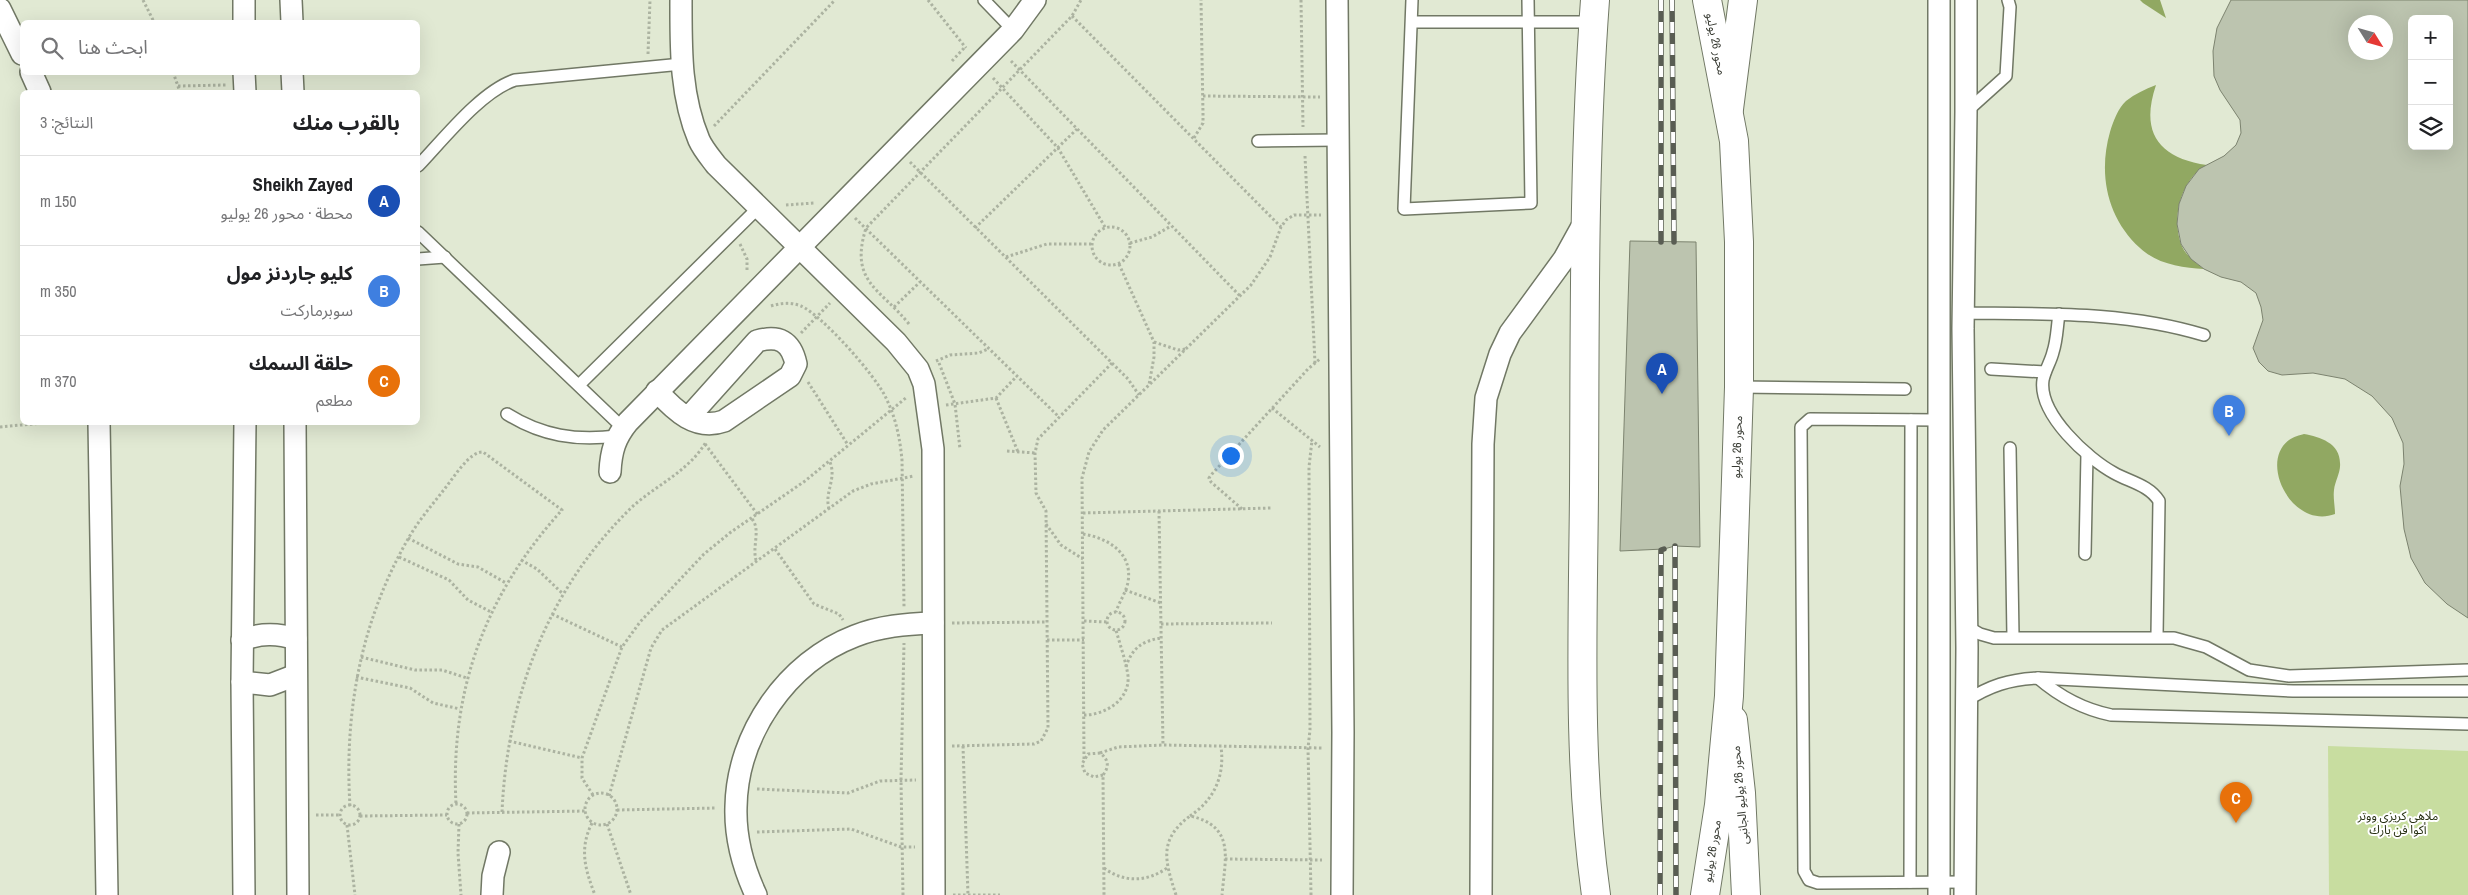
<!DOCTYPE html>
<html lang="ar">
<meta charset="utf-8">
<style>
body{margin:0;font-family:"Archivo Narrow","Noto Sans Arabic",sans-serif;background:#f6f6f6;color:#202124;direction:rtl}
.controls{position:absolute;right:15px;top:15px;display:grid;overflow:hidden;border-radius:8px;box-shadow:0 5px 20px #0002}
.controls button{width:45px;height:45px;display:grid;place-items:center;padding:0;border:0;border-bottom:1px solid #e0e0e0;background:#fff;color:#202124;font:25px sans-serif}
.compass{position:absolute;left:2348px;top:15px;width:45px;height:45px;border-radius:50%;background:#fff;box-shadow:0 5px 20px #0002;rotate:127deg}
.you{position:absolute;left:1230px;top:455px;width:18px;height:18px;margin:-12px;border:4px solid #fff;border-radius:50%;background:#1a73e8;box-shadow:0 0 0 8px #1a73e833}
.badge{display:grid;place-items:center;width:32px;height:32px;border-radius:50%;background:#0f766e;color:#fff;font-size:16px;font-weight:700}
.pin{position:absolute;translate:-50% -41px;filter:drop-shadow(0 1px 2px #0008)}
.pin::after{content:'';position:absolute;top:26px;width:18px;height:15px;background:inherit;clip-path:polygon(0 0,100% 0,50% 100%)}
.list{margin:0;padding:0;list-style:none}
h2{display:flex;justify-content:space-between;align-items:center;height:65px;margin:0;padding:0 20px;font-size:21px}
h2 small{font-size:16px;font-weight:400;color:#757577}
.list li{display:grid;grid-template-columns:32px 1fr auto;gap:15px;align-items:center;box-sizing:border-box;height:90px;padding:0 20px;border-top:1px solid #e0e0e0}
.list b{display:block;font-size:19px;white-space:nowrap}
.list p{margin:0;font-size:16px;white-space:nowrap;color:#757577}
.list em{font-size:16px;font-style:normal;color:#757577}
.icon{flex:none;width:28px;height:28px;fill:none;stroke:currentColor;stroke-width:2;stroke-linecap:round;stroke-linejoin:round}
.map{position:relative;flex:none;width:2468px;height:895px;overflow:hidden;direction:ltr}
.search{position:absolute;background:#fff;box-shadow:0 5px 20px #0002;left:20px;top:20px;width:400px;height:55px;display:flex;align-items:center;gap:12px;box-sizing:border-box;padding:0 18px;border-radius:8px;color:#757577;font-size:19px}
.panel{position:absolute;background:#fff;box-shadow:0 5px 20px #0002;left:20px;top:90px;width:400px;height:335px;border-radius:8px;direction:rtl}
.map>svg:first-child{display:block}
</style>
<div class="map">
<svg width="2468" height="895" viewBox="0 0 2468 895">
<rect width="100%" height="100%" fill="#e1e9d3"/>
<polygon fill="#c8dda0" points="2328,746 2468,751 2468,895 2329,895"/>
<g fill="#91a862">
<polygon points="2140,0 2160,0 2166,18 2143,3"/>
<path d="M2156 85C2140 132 2158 158 2207 165 2182 178 2171 216 2181 244 2185 255 2195 262 2204 269 2182 268 2157 264 2140 248 2107 218 2098 174 2110 132 2113 122 2118 108 2126 101 2135 94 2145 89 2156 85Z"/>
<path d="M2304 434C2320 437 2340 443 2340 463 2341 472 2335 481 2334 490 2333 498 2335 506 2335 514 2293 530 2258 463 2289 440 2293 437 2300 435 2304 434Z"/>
</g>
<g fill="#bcc4af" stroke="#7c836f" fill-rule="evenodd">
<path d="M2231 0H2468V618L2447 604 2425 583 2411 558 2404 529 2400 486 2404 464 2403 443 2392 418 2372 396 2345 379 2313 373 2282 375 2268 371 2259 362 2253 348 2263 320 2261 307 2256 293 2241 282 2221 277 2204 269 2191 259 2181 244 2177 224 2179 204 2186 186 2199 169 2224 156 2236 145 2241 133 2240 120 2220 90 2214 76 2213 51 2217 28ZM2412 19H2449V146H2412ZM2356 22H2386V52H2356Z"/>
<polygon points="1630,241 1696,242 1700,547 1675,546 1664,549 1620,551"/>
</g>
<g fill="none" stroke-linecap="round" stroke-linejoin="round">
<g stroke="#717865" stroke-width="14">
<g id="service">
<polyline points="984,0 1013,30"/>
<polyline points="1412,0 1404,209 1531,203 1528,0"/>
<polyline points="1412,22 1594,22"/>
<polyline points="1966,112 2006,76 2010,7 2008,0"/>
<polyline points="1258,141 1338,140"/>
<path d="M418 166C443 140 481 91 515 80L682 64"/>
<polyline points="418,232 623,428"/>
<polyline points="418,259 445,257"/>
<path d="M1963 313C2045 314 2125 311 2204 335"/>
<path d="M2059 314C2057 327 2057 340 2053 352 2051 361 2045 370 2043 380 2038 414 2088 459 2114 473 2130 482 2149 485 2159 501L2157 636"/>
<polyline points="1991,369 2045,372"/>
<polyline points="579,385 759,207"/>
<polyline points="1739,387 1905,389"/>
<path d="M507 414C542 436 576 441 617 436"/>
<polyline points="1939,420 1810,419 1801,427 1804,871 1809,880 1818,883 1965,882"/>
<polyline points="2010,448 2013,637"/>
<polyline points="2085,554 2087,454"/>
<polyline points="1966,626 1980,634 1994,638 2174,638 2206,647 2249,670 2289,676 2468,670"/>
<path d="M2038 678C2060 697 2082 709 2111 715L2468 724"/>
<path d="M1966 701C1989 686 2010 679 2038 678L2293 691H2468"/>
<polyline points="1910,882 1911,420"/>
</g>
</g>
<g stroke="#717865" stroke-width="24">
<g id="minor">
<polyline points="244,0 244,22"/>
<polyline points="291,0 292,22"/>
<path d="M681 0C681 48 680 95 699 140 703 149 710 157 716 165L896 342 918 369 924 384 933 449 934 895"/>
<polyline points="1337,0 1343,732 1342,895"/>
<polyline points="1939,0 1939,895"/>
<polyline points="0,9 22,54"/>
<polyline points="31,72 40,92"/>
<polyline points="244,72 245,92"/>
<polyline points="292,72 293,92"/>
<path d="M657 391C675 411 696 431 724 421L790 376 796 364C791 341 779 335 757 341L688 418"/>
<polyline points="99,422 107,895"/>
<polyline points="295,422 298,895"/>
<path d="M610 472C611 451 615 438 628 422L1013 30 1035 0"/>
<path d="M242 640C261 633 277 633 296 639"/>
<polyline points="242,682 270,685 296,675"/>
<polyline points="244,895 242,682 245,422"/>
<polyline points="492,895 493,876 499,852"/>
<path d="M756 895C743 867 735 838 736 807 737 734 787 662 855 636 880 626 906 624 933 623"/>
<polyline points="1481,895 1483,444 1486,398 1500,354 1510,333 1564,259 1585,221"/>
<polyline points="1965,895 1967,648 1963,329 1966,112 1966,0"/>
</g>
</g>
<g stroke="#717865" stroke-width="30">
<g id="secondary">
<polyline points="1729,109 1743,0"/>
<polyline points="1733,720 1741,793 1746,895"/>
</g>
</g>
<g stroke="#717865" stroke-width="30">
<g id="trunk">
<path d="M1595 0C1583 163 1585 327 1584 490 1583 626 1577 761 1596 895"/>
<polyline points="1705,895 1719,805 1729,696 1739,387 1739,242 1734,141 1707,0"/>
</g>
</g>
<g stroke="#acb3a1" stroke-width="3" stroke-dasharray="2.5 2.5" stroke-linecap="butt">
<polyline points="143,0 154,22"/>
<polyline points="928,0 966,48"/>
<polyline points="1301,0 1303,127"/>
<polyline points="1072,16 1281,227"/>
<polyline points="648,54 650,0"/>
<polyline points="952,61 965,47"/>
<polyline points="1011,61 1241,297"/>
<polyline points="173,72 180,92"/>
<polyline points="993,78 1058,148 1105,227"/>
<polyline points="178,86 226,85"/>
<polyline points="1203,96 1320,97"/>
<polyline points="714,126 835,0"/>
<polyline points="1194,138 1203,123 1203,114 1201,0"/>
<polyline points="1305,156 1315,363"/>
<polyline points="910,162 1128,379 1139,395"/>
<polyline points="786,205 814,203"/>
<polyline points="855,218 1059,417"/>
<circle cx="1111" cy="246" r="19"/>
<polyline points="975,228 1077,129"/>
<polyline points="1130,243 1152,237 1171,226"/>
<polyline points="740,244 747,259 747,271"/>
<polyline points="1006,257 1047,244 1091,244"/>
<polyline points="1119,264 1154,342 1154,357 1149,385"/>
<path d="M771 306C781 303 791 302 801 306 822 315 876 376 886 398 896 418 900 439 902 460L904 607"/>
<polyline points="894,307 920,282"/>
<path d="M909 324C880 288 849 282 866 228L1072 16 1081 0"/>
<polyline points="801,333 830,303"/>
<polyline points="1154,342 1178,350 1186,349"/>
<polyline points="936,361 950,355 979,353 988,349"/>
<polyline points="939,363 955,404 960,449"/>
<polyline points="808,382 848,445"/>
<polyline points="996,398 1018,452"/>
<polyline points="946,405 996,398 1016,377"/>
<polyline points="1272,408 1320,447"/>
<polyline points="0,427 53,422"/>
<polyline points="705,444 758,515"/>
<polyline points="1007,451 1035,453"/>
<path d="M829 509C824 491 838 478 829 460"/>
<polyline points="1242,509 1211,482 1209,478 1212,474 1308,369 1321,358"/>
<polyline points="1159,511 1163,745"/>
<polyline points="1083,513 1271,508"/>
<path d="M752 519C761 530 752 546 756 560"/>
<polyline points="1046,524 1061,545 1083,559"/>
<path d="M1083 534C1108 538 1133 553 1128 582 1126 593 1119 602 1116 612"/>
<polyline points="408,538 458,564 478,567 506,583"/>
<polyline points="775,549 814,604 839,614 843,620"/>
<polyline points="399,557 449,580 468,600 491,612"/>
<polyline points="521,560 537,569 563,594"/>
<polyline points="1125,590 1161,603"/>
<circle cx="1116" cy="621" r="9"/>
<polyline points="552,614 622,647"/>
<polyline points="1084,621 1107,622"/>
<polyline points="952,623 1047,622"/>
<polyline points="1161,624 1272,623"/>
<polyline points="1047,640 1084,640"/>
<polyline points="361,657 415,670 442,670 467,678"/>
<path d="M1126 667C1132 648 1142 641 1161 638"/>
<polyline points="356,677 410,688 433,703 460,709"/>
<path d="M1084 715C1105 715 1130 700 1128 676 1126 661 1120 645 1116 630"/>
<polyline points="509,741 582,758"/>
<polyline points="952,746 1034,744 1041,741 1048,728 1046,511 1036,493 1035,453 1038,439 1112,363"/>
<polyline points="963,746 968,895"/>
<polyline points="1100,753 1118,747 1163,745 1323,748"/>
<polyline points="1084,759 1082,478 1089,452 1103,430 1251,285 1270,257 1281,227 1286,220 1294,215 1321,215"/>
<path d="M1103 775 1094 777 1085 773 1082 764 1088 754 1100 753C1108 759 1110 766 1103 775L1104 895"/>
<polyline points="757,789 848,793 880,781 916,780"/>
<circle cx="601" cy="809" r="16"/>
<polyline points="593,795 582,778 582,758 622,647 640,622 704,554 731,532 805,481 907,397"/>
<polyline points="609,796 651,648 662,630 853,491 871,484 914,476"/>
<circle cx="457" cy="814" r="10"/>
<circle cx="350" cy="815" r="10"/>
<path d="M350 806C344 712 361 621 408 539 418 521 433 504 446 487 454 477 470 451 483 452L562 510C485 595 450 690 456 804"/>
<polyline points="617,810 716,808"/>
<path d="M502 812C507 699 546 593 627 512 651 487 687 474 706 442"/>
<polyline points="467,813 585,811"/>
<polyline points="316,815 340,815"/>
<polyline points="360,816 447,815"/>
<path d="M1190 816C1214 800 1225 776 1221 747"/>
<path d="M592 823C579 849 585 869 595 895"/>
<polyline points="459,824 458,853 461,895"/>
<polyline points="607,824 631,895"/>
<polyline points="347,825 355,895"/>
<polyline points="757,832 851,829 901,847 915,847"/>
<polyline points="1225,859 1322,860"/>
<path d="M1104 868C1124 883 1147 882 1167 868"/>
<polyline points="903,895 901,780 904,643"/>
<polyline points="953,895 1000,895"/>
<path d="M1176 895C1165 861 1158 840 1190 816 1236 826 1225 859 1222 895"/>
<polyline points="1311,895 1308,748 1310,730 1309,467 1312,440"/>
</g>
<use href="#service" stroke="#fff" stroke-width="11"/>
<use href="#minor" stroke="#fff" stroke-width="21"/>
<use href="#secondary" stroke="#fff" stroke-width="28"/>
<use href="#trunk" stroke="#fff" stroke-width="28"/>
<g stroke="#595d53" stroke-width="5.5">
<g id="rail">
<polyline points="1661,0 1661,242"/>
<polyline points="1672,0 1674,242"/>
<polyline points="1675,546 1676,895"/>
<polyline points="1660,895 1661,550 1664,549"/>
</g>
</g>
<use href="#rail" stroke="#fff" stroke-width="4" stroke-dasharray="11" stroke-linecap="butt"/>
</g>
<g text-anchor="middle" stroke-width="4" stroke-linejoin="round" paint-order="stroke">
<g font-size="12" fill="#383b33" stroke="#fff">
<text transform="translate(1716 44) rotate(79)" y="4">محور 26 يوليو</text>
<text transform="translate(1737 447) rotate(-88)" y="4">محور 26 يوليو</text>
<text transform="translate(1740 795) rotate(-95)" y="4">محور 26 يوليو الجانبى</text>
<text transform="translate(1712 851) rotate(-81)" y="4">محور 26 يوليو</text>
</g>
<g font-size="12" fill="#252e10" stroke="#fff">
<text x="2398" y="820">ملاهى كريزى ووتر<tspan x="2398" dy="14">أكوا فن بارك</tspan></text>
</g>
</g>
</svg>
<div class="controls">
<button>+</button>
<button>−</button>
<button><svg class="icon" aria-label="layers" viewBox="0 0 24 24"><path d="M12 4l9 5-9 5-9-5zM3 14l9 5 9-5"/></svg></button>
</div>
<svg class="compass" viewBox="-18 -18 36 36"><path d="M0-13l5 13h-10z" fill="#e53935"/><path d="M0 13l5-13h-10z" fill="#757577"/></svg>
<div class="you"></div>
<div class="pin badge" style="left:1662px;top:394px;background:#1a4fb4">A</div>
<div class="pin badge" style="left:2229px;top:436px;background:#3f7fe0">B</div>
<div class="pin badge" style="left:2236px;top:823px;background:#e8710a">C</div>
<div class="search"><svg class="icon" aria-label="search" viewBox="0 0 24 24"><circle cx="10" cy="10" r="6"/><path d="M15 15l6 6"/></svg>ابحث هنا</div>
<section class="panel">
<h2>بالقرب منك<small>النتائج: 3</small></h2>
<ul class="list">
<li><span class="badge" style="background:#1a4fb4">A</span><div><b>Sheikh Zayed</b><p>محطة · محور 26 يوليو</p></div><em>150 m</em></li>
<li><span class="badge" style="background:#3f7fe0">B</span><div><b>كليو جاردنز مول</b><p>سوبرماركت</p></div><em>350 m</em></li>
<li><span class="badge" style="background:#e8710a">C</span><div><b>حلقة السمك</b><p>مطعم</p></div><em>370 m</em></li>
</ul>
</section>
</div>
